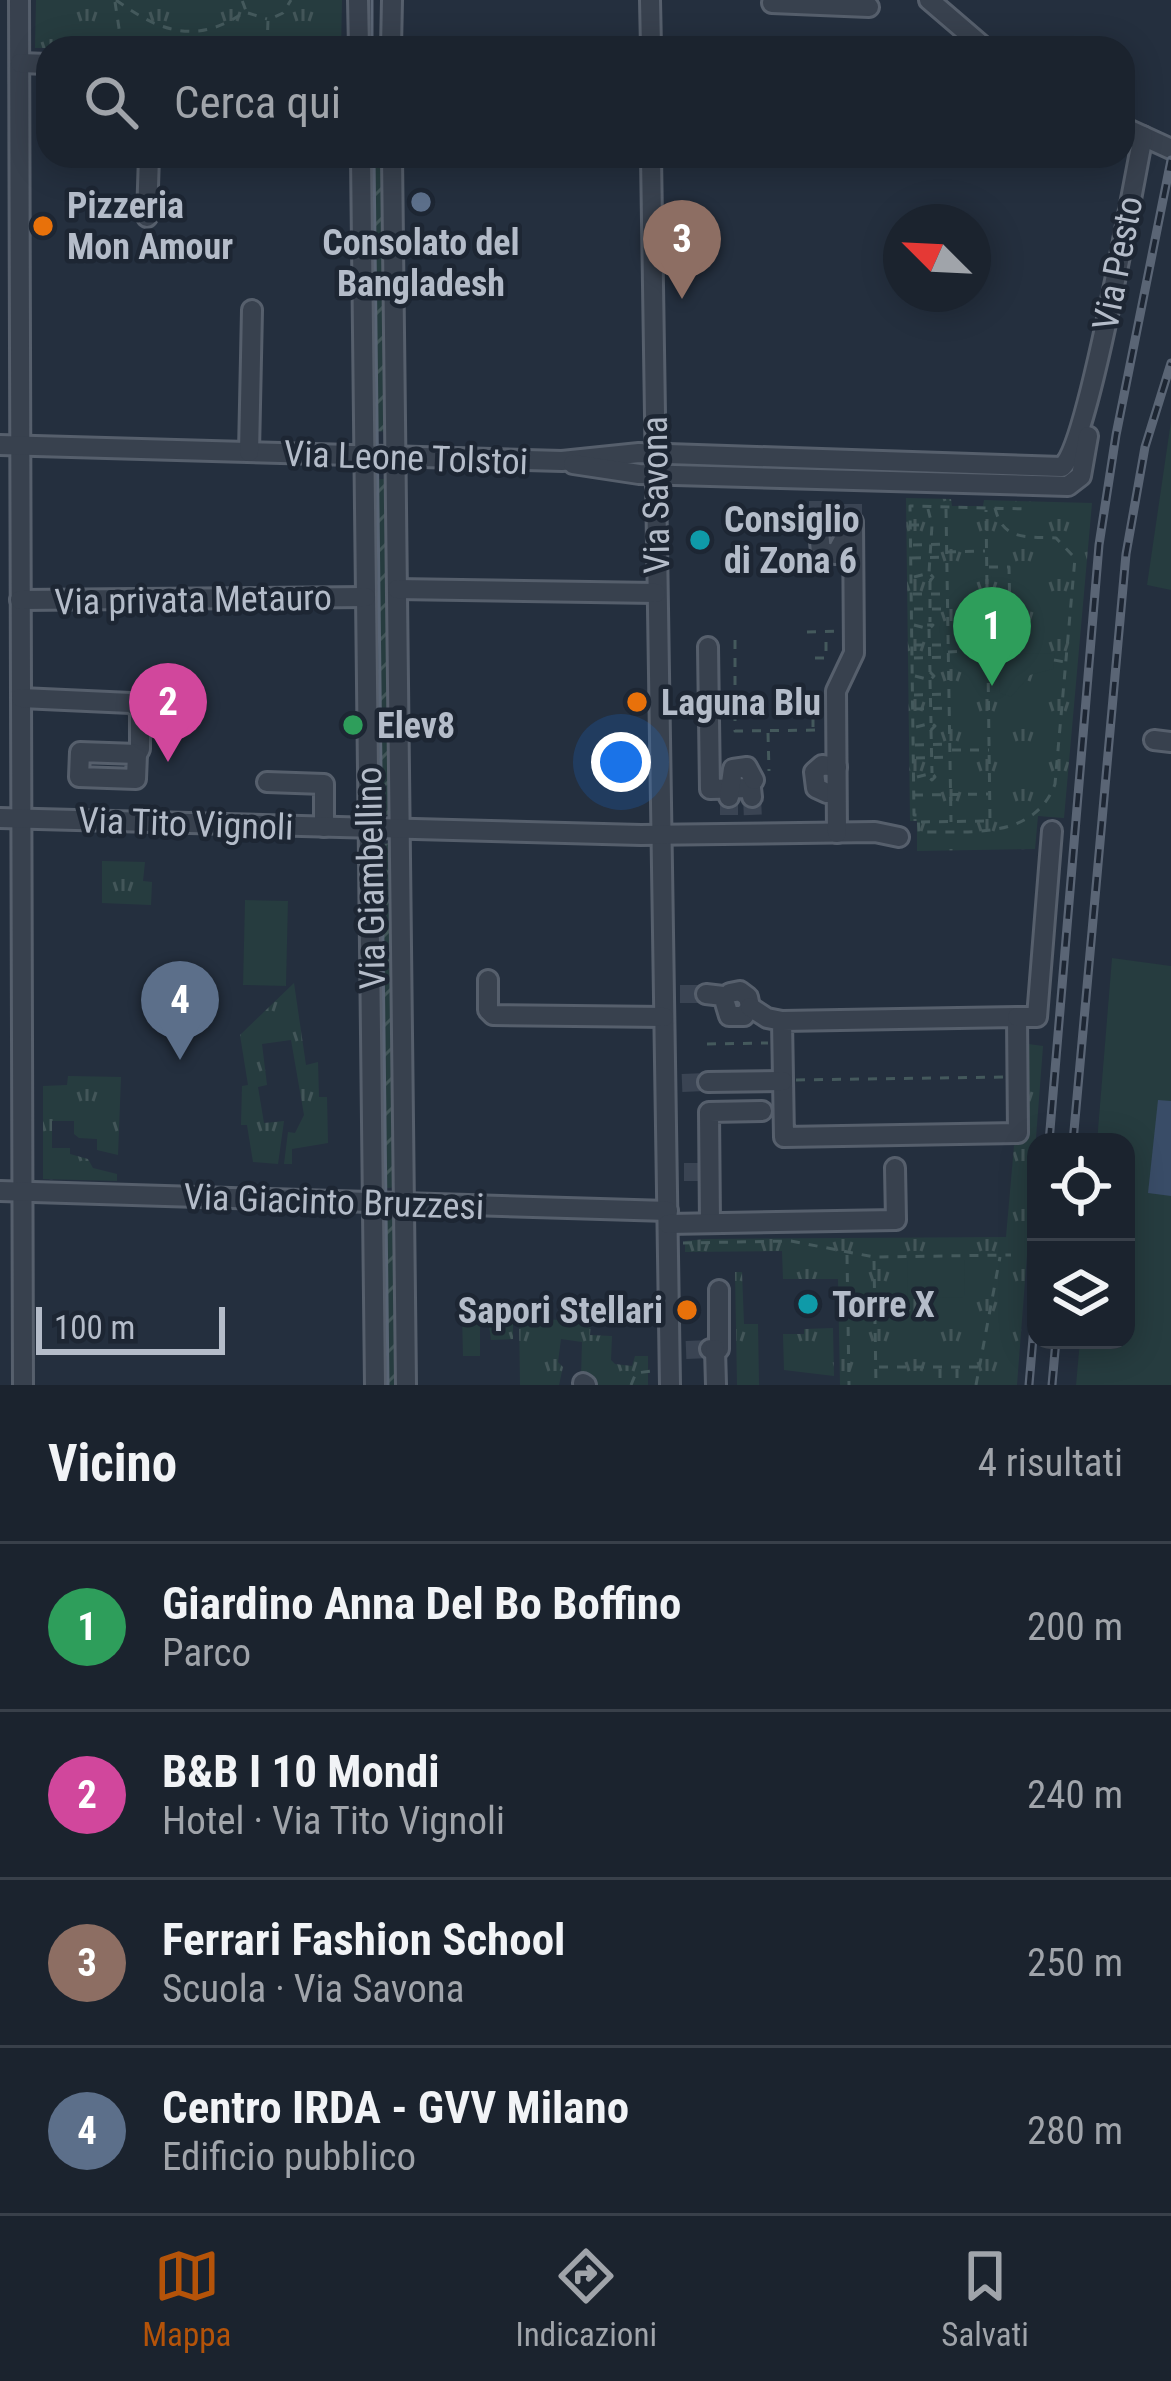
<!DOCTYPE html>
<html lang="it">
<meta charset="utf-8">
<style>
body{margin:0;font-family:"Roboto Condensed",sans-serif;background:#282f3a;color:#f1f3f6}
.controls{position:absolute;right:36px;bottom:36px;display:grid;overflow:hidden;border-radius:24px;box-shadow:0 6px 30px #0003}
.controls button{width:108px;height:108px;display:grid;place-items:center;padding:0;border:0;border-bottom:3px solid #39404a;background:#1b232e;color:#f1f3f6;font:60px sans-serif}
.compass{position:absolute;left:883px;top:204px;width:108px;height:108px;border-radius:50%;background:#1b232e;box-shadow:0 6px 30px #0003;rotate:294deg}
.scale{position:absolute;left:36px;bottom:30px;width:189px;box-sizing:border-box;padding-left:12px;border:6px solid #b4bcc9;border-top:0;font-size:33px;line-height:42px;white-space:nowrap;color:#b4bcc9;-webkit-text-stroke:9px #1d2633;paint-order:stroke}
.you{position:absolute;left:621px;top:762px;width:42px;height:42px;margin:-30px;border:9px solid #fff;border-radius:50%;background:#1a73e8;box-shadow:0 0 0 18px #1a73e833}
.badge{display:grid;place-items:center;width:78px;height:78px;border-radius:50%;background:#b45309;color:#fff;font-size:39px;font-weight:700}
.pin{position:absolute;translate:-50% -99px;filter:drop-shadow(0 3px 6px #0008)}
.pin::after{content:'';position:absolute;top:63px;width:42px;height:36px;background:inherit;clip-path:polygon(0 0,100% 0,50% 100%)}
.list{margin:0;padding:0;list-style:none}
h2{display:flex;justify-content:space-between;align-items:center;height:156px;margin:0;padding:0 48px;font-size:51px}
h2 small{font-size:39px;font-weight:400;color:#a0a4aa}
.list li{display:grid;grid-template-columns:78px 1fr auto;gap:36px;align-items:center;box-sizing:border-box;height:168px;padding:0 48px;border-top:3px solid #39404a}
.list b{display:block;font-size:45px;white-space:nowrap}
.list p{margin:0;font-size:39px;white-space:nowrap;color:#a0a4aa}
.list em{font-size:39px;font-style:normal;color:#a0a4aa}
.icon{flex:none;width:66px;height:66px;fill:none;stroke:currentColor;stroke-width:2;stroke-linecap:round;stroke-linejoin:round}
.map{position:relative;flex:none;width:1171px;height:1385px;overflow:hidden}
.search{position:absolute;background:#1b232e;box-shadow:0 6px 30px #0003;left:36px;right:36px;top:36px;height:132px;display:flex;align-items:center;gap:30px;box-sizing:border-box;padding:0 42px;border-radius:36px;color:#a0a4aa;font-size:45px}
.sheet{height:828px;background:#1b232e}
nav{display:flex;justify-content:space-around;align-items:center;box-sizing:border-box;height:168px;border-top:3px solid #39404a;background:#1b232e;font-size:33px;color:#a0a4aa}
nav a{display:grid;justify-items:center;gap:6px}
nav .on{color:#b45309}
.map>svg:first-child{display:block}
</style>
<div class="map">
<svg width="1171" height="1385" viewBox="0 0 1171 1385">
<defs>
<pattern id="grass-tufts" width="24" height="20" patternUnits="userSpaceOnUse" patternTransform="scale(3)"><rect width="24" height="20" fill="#263c3f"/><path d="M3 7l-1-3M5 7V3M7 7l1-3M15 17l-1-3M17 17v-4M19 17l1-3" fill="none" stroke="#435659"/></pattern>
<pattern id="garden-furrows" width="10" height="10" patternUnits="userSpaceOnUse" patternTransform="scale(3)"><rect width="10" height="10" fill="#263c3f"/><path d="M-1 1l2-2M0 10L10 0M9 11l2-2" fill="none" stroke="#435659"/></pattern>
</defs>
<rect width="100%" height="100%" fill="#242f3e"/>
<g fill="url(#grass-tufts)">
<polygon points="36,0 342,0 341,48 35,48"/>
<polygon points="906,498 951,499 952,506 983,506 984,500 1092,503 1064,818 1038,816 1035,849 917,851 917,821 910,821"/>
<polygon points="102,861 145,862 143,881 152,882 151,905 102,903"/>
<polygon points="294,983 306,1065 318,1062 319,1097 327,1097 328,1143 292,1149 292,1164 284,1164 288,1132 295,1133 304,1115 291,1040 262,1044 267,1085 258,1087 264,1123 284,1121 278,1164 253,1162 247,1125 241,1125 242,1086 248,1085 240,1035"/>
<polygon points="1028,1044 1043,1046 1017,1385 840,1385 838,1279 783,1279 782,1251 685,1252 685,1241 705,1239 1006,1237 1014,1146 1026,1131"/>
<polygon points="68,1076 121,1077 118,1155 97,1150 97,1139 79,1138 74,1134 74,1121 52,1121 52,1148 70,1148 70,1154 88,1159 93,1168 117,1174 117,1181 43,1179 43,1086 67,1085"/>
<polygon points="735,1272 742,1272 744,1324 758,1324 759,1385 737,1385"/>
<polygon points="534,1311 534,1319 591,1321 590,1335 612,1336 611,1360 615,1364 632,1366 635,1356 648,1356 648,1385 598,1385 581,1377 582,1342 561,1339 558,1362 563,1367 559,1385 520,1385 519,1317 513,1318 513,1339 491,1340 488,1317 480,1317 480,1356 463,1356 462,1313"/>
<polygon points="833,1328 834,1376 784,1370 783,1334 804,1334 804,1329"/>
</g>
<g fill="url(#garden-furrows)">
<polygon points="367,156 385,156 391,432 371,431"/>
<polygon points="371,479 390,479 392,815 374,815"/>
<polygon points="392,843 400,1187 376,1189 374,845"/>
<polygon points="376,1211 400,1212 400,1385 378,1385"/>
</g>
<g fill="#263c3f">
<polygon points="1171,421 1171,590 1147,585"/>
<polygon points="1055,653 1053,669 1030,675 1011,697 1000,693 997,655"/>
<polygon points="245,900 288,901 286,986 243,985"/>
<polygon points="1112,958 1171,966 1171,1385 1076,1385 1080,1340 1126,1340 1126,1142 1097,1142"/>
<polygon points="908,1259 965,1259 964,1297 907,1298"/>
</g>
<polygon fill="#394c67" points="1158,1100 1171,1101 1171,1196 1148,1193"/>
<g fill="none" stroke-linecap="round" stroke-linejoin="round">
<g stroke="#3a4453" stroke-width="18" stroke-dasharray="18 9" stroke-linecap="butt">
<polyline points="818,501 818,522"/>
<polyline points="853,522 853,500"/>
<polyline points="729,797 729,820"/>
<polyline points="752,797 753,820"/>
<polyline points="680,994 706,994"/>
<polyline points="682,1083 708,1082"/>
<polyline points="684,1172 705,1172"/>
<polyline points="686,1350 710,1349"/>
</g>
<g stroke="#565f6c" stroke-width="24">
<g id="minor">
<polyline points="19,0 23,1385"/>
<polyline points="358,0 359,48"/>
<polyline points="650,0 651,48"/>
<polyline points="929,0 985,48"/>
<polyline points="772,3 869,7"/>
<polyline points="391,48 392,0"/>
<polyline points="20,63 48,64"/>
<polyline points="1123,127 1171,149"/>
<polyline points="361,156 375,1385"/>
<polyline points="392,156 406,1385"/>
<polyline points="651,156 670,1385"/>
<polyline points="147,217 149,156"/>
<path d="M0 445 562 461 639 453 1062 467C1088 446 1133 186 1143 136"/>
<polyline points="249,452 252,310"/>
<polyline points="573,464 639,474 1068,486 1081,476 1088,436"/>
<polyline points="818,522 821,552 836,554 843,541"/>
<polyline points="397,589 656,593"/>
<polyline points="20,600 366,597"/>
<polyline points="708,647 710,789 751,788 752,797"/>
<polyline points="21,698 131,703 140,709 140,749 137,754"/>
<polyline points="1154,740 1171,742"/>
<polygon points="80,752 137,754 136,779 79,777"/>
<polyline points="267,782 324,784 324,827"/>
<polyline points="827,793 816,788 814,772 822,765 837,767"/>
<polyline points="729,797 733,769 747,767 754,780"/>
<polyline points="0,818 641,835 875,832 899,837"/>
<polyline points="837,833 836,691 854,653 853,522"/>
<polyline points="488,980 488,1010 493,1015 664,1017"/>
<polyline points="706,994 723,996 729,1016 744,1016 750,1007 748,997 740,991 730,993"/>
<polyline points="750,1007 767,1018 782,1021 1017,1017 1018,1133 784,1137 782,1021"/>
<polyline points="1017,1017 1037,1017 1052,831"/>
<polyline points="708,1082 783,1081"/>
<polyline points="0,1191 668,1211"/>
<polyline points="710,1223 709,1112 762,1111"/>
<polyline points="668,1224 896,1220 895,1168"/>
<polyline points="710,1349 719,1349 719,1290"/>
<polyline points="715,1349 716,1385"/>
<polyline points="583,1383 586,1385"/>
</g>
</g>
<g stroke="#44595c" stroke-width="3" stroke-dasharray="9 9" stroke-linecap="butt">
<path d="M116 0C161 33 198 45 246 11L242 0"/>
<polyline points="115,2 122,48"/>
<polyline points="248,13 267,19"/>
<polyline points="267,48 268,20 283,13 291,0"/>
<path d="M995 508C1003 542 1028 536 1056 538L1075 558 1055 784C1034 841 967 831 919 832L918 815H914L910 506C949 507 989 508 1028 509"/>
<polyline points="928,509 932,525 929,573"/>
<polyline points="946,509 951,822"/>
<polyline points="910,525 924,525"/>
<polyline points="913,545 945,544"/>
<polyline points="947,552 985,551"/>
<polyline points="912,558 945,557"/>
<polyline points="989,567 1009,567 1010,618 989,619"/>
<polyline points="914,577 929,573 933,577 930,581 926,577"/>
<polyline points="930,581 930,622"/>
<polyline points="913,594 945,594"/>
<polyline points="914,609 946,609"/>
<polyline points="914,625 929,629 933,625 926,625"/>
<polyline points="929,629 930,672"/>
<polyline points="807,632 840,631"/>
<polyline points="735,640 735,731 822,730"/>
<polyline points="914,645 946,645"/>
<polyline points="948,652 986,650"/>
<polyline points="815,658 826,658 826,633"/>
<polyline points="914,658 947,657"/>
<polyline points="1054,660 1065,662"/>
<polyline points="915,676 930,680 934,676 930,672 927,676"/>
<polyline points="930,680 931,723"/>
<polyline points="914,695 947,694"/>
<polyline points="915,709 947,708"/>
<polyline points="737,716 756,715"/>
<polyline points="813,718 813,728"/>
<polyline points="916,727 931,723 935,726 931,730 927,727"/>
<polyline points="931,730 932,773"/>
<polyline points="768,733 769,771"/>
<polyline points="915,745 947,744"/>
<polyline points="952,750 989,750"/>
<polyline points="916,758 948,757"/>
<polyline points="917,777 932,773 935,777 932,780 928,777"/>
<polyline points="914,795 988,794"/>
<polyline points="921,822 990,821 986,510"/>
<polyline points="707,1044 768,1043"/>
<polyline points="796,1080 1003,1077"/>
<polyline points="683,1243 791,1241 874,1257 1011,1255"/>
<polyline points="847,1255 849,1385"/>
<polyline points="874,1261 876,1385"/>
<polyline points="879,1367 978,1367"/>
<polyline points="940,1369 940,1385"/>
<polyline points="957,1369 957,1385"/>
<polyline points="631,1385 636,1373 652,1371"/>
<polyline points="976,1385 1000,1257"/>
</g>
<use href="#minor" stroke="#38414e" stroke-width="18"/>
<g stroke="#5a6575" stroke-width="3">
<polyline points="372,0 372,48"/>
<polyline points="374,156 388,1385"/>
</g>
<g stroke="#5a6575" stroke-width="9">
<g id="rail">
<polyline points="1049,1142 1099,545 1116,435 1171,160"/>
<polyline points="1073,1142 1126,554 1145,447 1171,363"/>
<polyline points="1029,1385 1036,1303"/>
<polyline points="1052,1385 1056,1340"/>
</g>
</g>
<use href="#rail" stroke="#1d2633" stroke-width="4.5" stroke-dasharray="14" stroke-linecap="butt"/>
</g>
<circle fill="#5c6f8a" stroke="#1d2633" stroke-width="4.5" cx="421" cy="202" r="12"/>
<g fill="#e8710a" stroke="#1d2633" stroke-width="4.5">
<circle cx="43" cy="226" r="12"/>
<circle cx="637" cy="702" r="12"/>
<circle cx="687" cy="1310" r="12"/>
</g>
<g fill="#0f9aa8" stroke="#1d2633" stroke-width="4.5">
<circle cx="700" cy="540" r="12"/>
<circle cx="808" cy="1304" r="12"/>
</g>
<circle fill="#2e9e5b" stroke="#1d2633" stroke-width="4.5" cx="353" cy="725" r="12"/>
<g text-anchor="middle" stroke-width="9" stroke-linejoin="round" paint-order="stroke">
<g font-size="36" font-weight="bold" fill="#b4bcc9" stroke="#1d2633" text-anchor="start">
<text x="67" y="218">Pizzeria<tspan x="67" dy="41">Mon Amour</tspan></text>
<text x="421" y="255" text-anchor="middle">Consolato del<tspan x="421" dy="41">Bangladesh</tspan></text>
<text x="724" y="532">Consiglio<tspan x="724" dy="41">di Zona 6</tspan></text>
<text x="661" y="715">Laguna Blu</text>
<text x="377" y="738">Elev8</text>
<text x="832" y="1317">Torre X</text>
<text x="663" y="1323" text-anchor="end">Sapori Stellari</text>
</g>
<g font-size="36" fill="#b4bcc9" stroke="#1d2633">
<text transform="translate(1117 263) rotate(-79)" y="13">Via Pesto</text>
<text transform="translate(406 457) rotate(2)" y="13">Via Leone Tolstoi</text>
<text transform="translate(655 495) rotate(-91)" y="13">Via Savona</text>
<text transform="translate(193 599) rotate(-1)" y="13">Via privata Metauro</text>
<text transform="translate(186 823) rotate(2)" y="13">Via Tito Vignoli</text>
<text transform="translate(370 878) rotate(-91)" y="13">Via Giambellino</text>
<text transform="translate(334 1201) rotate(2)" y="13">Via Giacinto Bruzzesi</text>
</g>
</g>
</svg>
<div class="controls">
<button><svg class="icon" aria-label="locate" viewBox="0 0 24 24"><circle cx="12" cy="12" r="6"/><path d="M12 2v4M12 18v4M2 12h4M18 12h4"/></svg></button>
<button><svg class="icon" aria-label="layers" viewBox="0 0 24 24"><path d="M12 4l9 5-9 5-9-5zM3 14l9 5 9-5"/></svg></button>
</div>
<svg class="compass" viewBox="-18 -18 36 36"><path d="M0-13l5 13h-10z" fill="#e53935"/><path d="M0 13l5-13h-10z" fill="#a0a4aa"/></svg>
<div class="scale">100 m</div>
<div class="you"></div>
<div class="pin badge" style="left:992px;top:686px;background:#2e9e5b">1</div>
<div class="pin badge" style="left:168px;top:762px;background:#d1479c">2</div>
<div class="pin badge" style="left:682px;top:299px;background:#8d6e63">3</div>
<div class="pin badge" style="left:180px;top:1060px;background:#5c6f8a">4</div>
<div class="search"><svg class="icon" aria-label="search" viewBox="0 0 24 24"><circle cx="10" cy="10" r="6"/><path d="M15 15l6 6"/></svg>Cerca qui</div>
</div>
<section class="sheet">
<h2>Vicino<small>4 risultati</small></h2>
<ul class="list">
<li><span class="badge" style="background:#2e9e5b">1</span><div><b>Giardino Anna Del Bo Boffino</b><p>Parco</p></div><em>200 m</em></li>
<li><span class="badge" style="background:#d1479c">2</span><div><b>B&amp;B I 10 Mondi</b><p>Hotel · Via Tito Vignoli</p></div><em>240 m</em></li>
<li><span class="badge" style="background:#8d6e63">3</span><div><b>Ferrari Fashion School</b><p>Scuola · Via Savona</p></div><em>250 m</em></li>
<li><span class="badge" style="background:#5c6f8a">4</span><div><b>Centro IRDA - GVV Milano</b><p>Edificio pubblico</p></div><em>280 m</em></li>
</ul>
</section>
<nav>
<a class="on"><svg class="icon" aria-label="map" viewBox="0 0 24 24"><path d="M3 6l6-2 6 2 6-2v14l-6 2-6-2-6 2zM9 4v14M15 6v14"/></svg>Mappa</a>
<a><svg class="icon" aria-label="directions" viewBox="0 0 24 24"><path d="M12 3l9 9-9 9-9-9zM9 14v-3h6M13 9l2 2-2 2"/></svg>Indicazioni</a>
<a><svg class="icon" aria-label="saved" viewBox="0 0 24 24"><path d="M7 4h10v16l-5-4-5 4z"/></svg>Salvati</a>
</nav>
